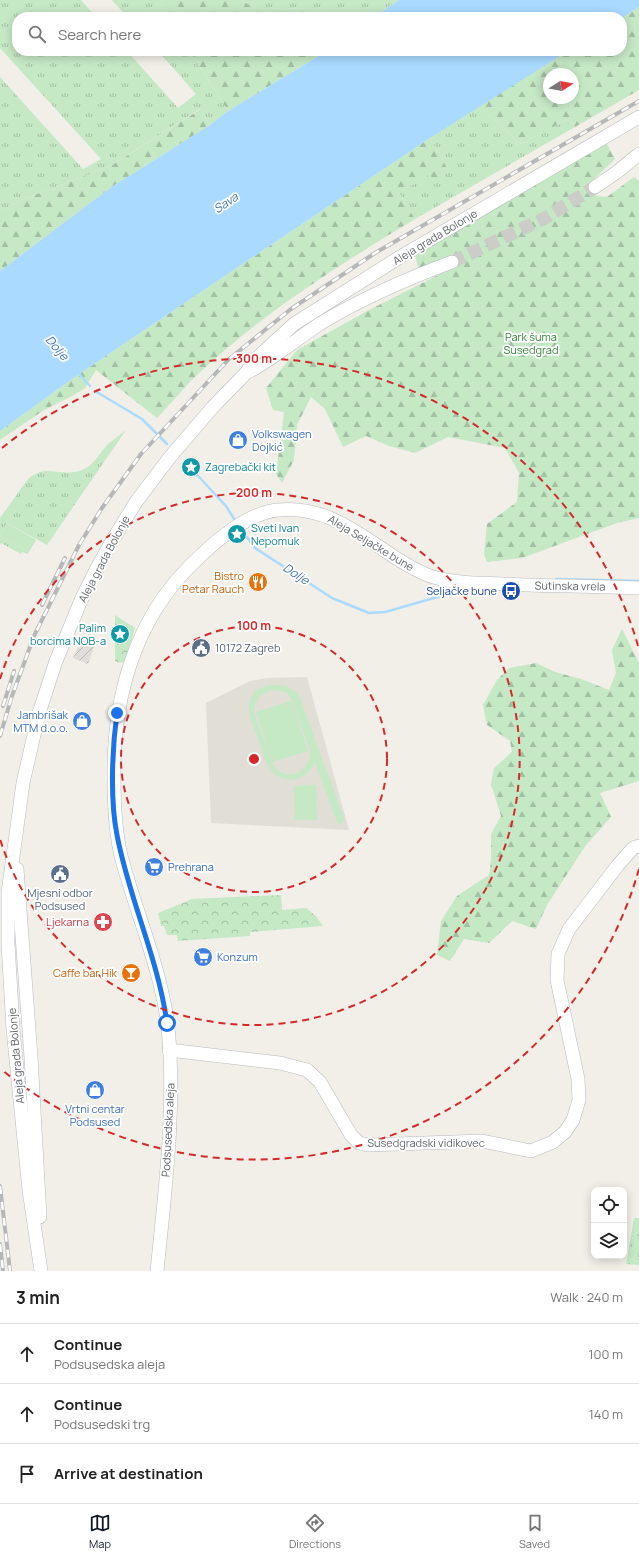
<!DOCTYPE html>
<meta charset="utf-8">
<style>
body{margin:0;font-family:Manrope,sans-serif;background:#f6f6f6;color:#222}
.controls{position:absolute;right:12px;bottom:12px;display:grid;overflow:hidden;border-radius:8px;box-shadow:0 2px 10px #0003}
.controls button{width:36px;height:36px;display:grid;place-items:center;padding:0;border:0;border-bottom:1px solid #e0e0e0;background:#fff;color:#222;font:20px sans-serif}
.compass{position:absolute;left:543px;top:68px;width:36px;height:36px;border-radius:50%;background:#fff;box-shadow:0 2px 10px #0003;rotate:79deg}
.stop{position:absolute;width:12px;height:12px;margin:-9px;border:3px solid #1a73e8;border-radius:50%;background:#fff}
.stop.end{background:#1a73e8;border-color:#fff;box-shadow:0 1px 4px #0008}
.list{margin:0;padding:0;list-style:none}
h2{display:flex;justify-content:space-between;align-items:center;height:52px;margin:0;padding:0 16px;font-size:17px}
h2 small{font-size:13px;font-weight:400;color:#767676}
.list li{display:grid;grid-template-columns:26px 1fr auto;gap:12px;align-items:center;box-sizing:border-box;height:60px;padding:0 16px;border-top:1px solid #e0e0e0}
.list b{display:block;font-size:15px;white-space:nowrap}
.list p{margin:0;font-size:13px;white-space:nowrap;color:#767676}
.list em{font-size:13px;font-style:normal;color:#767676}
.icon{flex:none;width:22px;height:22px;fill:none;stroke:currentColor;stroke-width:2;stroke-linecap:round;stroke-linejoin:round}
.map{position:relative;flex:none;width:639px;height:1271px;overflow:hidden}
.search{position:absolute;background:#fff;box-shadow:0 2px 10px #0003;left:12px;right:12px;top:12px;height:44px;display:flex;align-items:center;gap:10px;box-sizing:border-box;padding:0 14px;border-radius:16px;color:#767676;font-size:15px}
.sheet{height:232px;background:#fff}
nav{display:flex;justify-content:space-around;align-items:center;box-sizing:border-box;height:56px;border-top:1px solid #e0e0e0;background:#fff;font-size:11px;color:#767676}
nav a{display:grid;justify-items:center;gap:2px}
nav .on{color:#111827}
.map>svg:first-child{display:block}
</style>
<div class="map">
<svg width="639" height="1271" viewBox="0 0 639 1271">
<defs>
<pattern id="industrial-furrows" width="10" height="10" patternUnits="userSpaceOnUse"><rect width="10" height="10" fill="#e0deda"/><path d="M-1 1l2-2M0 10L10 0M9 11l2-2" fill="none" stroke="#b9b8b5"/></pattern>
<pattern id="grass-tufts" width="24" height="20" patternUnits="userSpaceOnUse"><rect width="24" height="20" fill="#c5e8c5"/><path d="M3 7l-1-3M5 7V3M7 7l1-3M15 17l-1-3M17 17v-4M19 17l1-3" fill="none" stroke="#a3c0a4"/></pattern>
<pattern id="forest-firs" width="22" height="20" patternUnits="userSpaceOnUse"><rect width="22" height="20" fill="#c5e8c5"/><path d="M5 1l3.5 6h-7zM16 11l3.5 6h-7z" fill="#a3c0a4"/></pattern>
<pattern id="park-crowns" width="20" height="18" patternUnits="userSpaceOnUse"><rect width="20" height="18" fill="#c5e8c5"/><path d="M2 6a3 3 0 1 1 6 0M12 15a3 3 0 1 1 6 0" fill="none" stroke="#a3c0a4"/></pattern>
</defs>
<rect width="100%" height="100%" fill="#f1efe8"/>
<polygon fill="url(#industrial-furrows)" points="81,640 95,645 88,664 73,658"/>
<polygon fill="#e1ded6" points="307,677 349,830 211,823 206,703 250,681 268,678"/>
<g fill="url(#grass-tufts)">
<polygon points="0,0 81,0 96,17 17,17 17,51 127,51 178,108 196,94 158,51 190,51 228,111 210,125 200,109 109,167 21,200 0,211 0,77 83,169 101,159 0,48"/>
<polygon points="112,0 161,0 168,17 127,17"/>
<polygon points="240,0 399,0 374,17 363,17 354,12 332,14 315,9 256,8"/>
<polygon points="479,106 521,144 570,118 575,127 415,219 399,193 428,175 447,168 430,138"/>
<path d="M126 430 47 545 7 523 0 536 29 552 28 554 22 552 21 554 1 543 0 545V518L28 479C47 463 57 477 79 471 94 467 98 454 108 444 114 439 120 435 126 430Z"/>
<polygon points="634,1218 639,1218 639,1265 626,1264"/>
</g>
<g fill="url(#forest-firs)" fill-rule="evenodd">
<polygon points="161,0 240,0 256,8 315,9 332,14 354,12 363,17 168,17"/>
<path d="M639 7V90L575 127 570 118 521 144 479 106 568 51H622V18ZM549 74H573V98H549Z"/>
<polygon points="190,51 327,51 228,111"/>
<polygon points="201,109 210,125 110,188 0,271 0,211 21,200 109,167"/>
<path d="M430 138 447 168 436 179 428 175 399 193 415 219C339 265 263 313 198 374 184 387 171 404 157 418L96 370 85 388 74 395 44 410 0 440V431L79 374Z"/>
<polygon points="606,142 615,159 593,180 591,188 597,196 607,197 634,177 639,181 639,518 617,523 522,558 487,562 484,554 487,524 517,502 519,473 505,448 448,437 415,453 389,446 366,436 343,447 325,409 311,397 297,425 294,460 282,483 276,474 284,412 273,410 266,388 297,350 369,310 454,267 454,256 418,268 415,254"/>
<polygon points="622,629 639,663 639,781 600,793 611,817 586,845 547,905 536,929 512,921 489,943 464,939 450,961 437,955 441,921 457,896 489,875 491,861 491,834 501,816 491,784 494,768 512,752 510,741 487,725 483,705 497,680 509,668 536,663 555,672 581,679 609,690 616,673 612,650"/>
</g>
<g fill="url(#park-crowns)">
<polygon points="115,615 135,628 125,661 120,663 115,661"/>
<polygon points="281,895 282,910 306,908 316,916 323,926 250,932 250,936 178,941 177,935 167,935 164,926 161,926 158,913 192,899"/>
</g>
<g fill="#c5e8c5" fill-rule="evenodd">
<polygon points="7,523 36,540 29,552 0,536"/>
<path d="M271 685C285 685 292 686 300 698L345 821 338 825 315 763C307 778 290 786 275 774 266 767 263 754 260 744 251 722 236 691 271 685ZM272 690 286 692 290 697 310 751C312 773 282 785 272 762L308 751 291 701 256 712 271 759 254 714C253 700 261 694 272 690Z"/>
<polygon points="316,785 317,820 295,820 294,786"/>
</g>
<g fill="#aadaff">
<polygon points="399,0 639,0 639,7 622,18 374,17"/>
<polygon points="327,51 568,51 430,138 79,374 0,431 0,271 110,188 210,125 228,111"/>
</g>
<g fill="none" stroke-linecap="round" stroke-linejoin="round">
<g stroke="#aadaff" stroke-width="2.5">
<polyline points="78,373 90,386"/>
<polyline points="95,391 142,419 167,444"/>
<polyline points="186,463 226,506 236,522"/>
<polyline points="241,529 255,548 332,598 369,613 385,612 441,596"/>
<polyline points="556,579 639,581"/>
</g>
<polyline stroke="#ccccc8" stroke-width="13" stroke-dasharray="13 6" stroke-linecap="butt" points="452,262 545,218 595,187"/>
<g stroke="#b6babf" stroke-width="14">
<g id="secondary">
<polyline points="595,187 617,172 639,154"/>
<path d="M250 371C275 357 297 339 321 323 363 298 406 279 452 262"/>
<polyline points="17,869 31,1057 40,1217"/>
<polyline points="169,1050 280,1063 307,1070 320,1082 351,1135 359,1143 368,1145 482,1141 531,1151 553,1142 565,1132 573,1120 579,1100 578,1079 557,980 558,954 569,929 618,865 633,848 639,846"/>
<polyline points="41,1271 29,1190 13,1029 8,943 8,893 23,783 39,713 56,661 82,598 96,570 112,541 136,502 170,457 212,408 245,374 256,359 294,324 400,257 639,117"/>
<path d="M157 1271C165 1190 176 1108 168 1027 161 968 136 913 121 856 115 830 114 804 114 777 113 699 134 621 191 565 213 543 246 513 278 510 327 505 360 535 399 560 411 567 423 575 437 578 459 584 482 583 504 584 549 586 594 586 639 588"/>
</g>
</g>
<use href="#secondary" stroke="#fff" stroke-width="13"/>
<g stroke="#b6b7b8" stroke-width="4">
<g id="rail">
<polyline points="42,605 65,558"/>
<polyline points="3,706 14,671"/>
<polyline points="0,736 12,696 34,636 79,545 102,508 141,454 229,359 291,309 375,253 639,101"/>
<polyline points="0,1186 10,1271"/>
<polyline points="0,1244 3,1271"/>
</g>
</g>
<use href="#rail" stroke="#fff" stroke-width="2.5" stroke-dasharray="8" stroke-linecap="butt"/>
</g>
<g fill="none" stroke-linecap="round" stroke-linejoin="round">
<path stroke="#1a73e8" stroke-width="5" d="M117 713C112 749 110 800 117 835 129 899 158 958 167 1023"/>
</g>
<g fill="none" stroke="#d62828" stroke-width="2" stroke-dasharray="7 5">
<circle cx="254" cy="759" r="133"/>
<path d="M0 679A266 266 0 1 1 0 839"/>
<path d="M639 869A400 400 0 0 1 2 1070M2 448A400 400 0 0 1 639 649"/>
</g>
<defs>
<g id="shop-disc" transform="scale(1)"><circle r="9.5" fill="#3f7fe0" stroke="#fff"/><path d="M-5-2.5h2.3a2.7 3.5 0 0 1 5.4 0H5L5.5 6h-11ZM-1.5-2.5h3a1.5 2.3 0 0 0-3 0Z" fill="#fff"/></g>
<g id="sight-disc" transform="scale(1)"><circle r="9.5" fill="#0f9aa8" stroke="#fff"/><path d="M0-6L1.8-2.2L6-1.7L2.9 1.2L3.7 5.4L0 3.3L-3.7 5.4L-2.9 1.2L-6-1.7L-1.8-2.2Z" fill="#fff"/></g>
<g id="restaurant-disc" transform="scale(1)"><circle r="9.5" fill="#e8710a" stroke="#fff"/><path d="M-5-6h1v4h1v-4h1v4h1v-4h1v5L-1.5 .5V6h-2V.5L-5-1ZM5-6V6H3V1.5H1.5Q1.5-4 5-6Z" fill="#fff"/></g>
<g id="bus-disc" transform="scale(1)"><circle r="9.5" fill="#1a4fb4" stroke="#fff"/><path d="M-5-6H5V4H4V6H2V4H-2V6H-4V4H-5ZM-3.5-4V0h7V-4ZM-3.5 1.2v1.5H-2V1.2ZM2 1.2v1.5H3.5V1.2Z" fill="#fff"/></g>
<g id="civic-disc" transform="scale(1)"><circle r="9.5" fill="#5c6f8a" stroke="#fff"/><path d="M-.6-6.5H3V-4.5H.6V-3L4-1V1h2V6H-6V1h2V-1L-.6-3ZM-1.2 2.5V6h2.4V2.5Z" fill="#fff"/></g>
<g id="supermarket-disc" transform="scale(1)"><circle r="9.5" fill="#3f7fe0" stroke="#fff"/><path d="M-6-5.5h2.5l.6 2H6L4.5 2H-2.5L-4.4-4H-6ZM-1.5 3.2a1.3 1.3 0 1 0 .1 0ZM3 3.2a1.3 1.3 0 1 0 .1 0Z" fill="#fff"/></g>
<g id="pharmacy-disc" transform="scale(1)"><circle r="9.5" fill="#e0444e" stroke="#fff"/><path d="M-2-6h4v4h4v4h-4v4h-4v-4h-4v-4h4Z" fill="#fff"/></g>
<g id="bar-disc" transform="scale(1)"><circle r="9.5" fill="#e8710a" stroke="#fff"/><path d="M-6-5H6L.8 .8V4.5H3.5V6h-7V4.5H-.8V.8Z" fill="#fff"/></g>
</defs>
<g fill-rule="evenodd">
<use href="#shop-disc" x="238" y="440"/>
<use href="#sight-disc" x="191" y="467"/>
<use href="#sight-disc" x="237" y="534"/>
<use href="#restaurant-disc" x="258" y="582"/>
<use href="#bus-disc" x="511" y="591"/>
<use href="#sight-disc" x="120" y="634"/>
<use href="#civic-disc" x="201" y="648"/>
<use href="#shop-disc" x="82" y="721"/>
<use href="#supermarket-disc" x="154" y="867"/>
<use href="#civic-disc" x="60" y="874"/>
<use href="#pharmacy-disc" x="103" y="922"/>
<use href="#supermarket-disc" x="203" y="957"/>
<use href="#bar-disc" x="131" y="973"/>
<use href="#shop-disc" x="95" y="1090"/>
</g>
<g text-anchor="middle" stroke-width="3.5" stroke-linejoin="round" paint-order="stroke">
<g font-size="11" fill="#5f6368" stroke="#fff">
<text transform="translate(435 237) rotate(-31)" y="4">Aleja grada Bolonje</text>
<text transform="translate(371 543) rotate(31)" y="4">Aleja Seljačke bune</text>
<text transform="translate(104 559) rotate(-62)" y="4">Aleja grada Bolonje</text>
<text transform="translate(570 586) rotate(1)" y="4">Sutinska vrela</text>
<text transform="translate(16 1056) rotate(-95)" y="4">Aleja grada Bolonje</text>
<text transform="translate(168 1130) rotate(-87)" y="4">Podsusedska aleja</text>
<text x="426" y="1147">Susedgradski vidikovec</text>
</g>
<g font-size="11" fill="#348238" stroke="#fff">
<text x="531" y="341">Park šuma<tspan x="531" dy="13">Susedgrad</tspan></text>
</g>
<g font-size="11" fill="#366cbe" stroke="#fff" text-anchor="start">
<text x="252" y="438">Volkswagen<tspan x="252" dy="13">Dojkić</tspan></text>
<text x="68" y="719" text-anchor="end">Jambrišak<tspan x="68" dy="13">MTM d.o.o.</tspan></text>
<text x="168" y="871">Prehrana</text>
<text x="217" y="961">Konzum</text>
<text x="95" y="1113" text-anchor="middle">Vrtni centar<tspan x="95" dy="13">Podsused</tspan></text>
</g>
<g font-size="11" fill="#0d838f" stroke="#fff" text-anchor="start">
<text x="205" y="471">Zagrebački kit</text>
<text x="251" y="532">Sveti Ivan<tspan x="251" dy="13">Nepomuk</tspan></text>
<text x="106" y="632" text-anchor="end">Palim<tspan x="106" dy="13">borcima NOB-a</tspan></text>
</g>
<g font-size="11" fill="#c56008" stroke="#fff" text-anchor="end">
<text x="244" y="580">Bistro<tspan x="244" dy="13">Petar Rauch</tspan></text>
<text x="117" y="977">Caffe bar Hik</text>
</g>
<g font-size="11" fill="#164399" stroke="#fff" text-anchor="end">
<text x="497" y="595">Seljačke bune</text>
</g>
<g font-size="11" fill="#4e5e75" stroke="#fff" text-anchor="start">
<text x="215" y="652">10172 Zagreb</text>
<text x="60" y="897" text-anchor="middle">Mjesni odbor<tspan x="60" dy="13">Podsused</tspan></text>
</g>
<g font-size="11" fill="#be3a42" stroke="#fff" text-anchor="end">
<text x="89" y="926">Ljekarna</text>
</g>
<g font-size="12" font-style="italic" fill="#4174aa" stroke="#fff">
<text transform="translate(226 203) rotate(-34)" y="4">Sava</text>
<text transform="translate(57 348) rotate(49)" y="4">Dolje</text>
<text transform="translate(296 574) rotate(33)" y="4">Dolje</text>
</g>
</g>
<circle cx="254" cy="759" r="6" fill="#d62828" stroke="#fff" stroke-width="2"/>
<g font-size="12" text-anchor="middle" font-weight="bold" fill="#d62828" stroke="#fff" stroke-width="3.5" stroke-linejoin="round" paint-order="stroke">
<text x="254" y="363">300 m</text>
<text x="254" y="497">200 m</text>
<text x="254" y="630">100 m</text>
</g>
</svg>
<div class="controls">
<button><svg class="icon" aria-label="locate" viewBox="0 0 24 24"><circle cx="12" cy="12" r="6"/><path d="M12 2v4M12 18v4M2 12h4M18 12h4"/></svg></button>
<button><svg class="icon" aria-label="layers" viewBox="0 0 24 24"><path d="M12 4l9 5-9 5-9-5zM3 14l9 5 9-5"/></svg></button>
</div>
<svg class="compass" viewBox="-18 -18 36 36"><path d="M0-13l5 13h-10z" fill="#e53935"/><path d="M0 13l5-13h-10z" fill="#767676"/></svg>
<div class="stop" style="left:167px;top:1023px"></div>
<div class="stop end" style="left:117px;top:713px"></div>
<div class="search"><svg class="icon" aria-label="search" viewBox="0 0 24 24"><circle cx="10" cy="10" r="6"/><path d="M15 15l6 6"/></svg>Search here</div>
</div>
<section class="sheet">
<h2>3 min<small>Walk · 240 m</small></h2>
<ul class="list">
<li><svg class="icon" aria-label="ahead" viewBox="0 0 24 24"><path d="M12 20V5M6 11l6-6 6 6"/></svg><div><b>Continue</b><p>Podsusedska aleja</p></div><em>100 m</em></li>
<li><svg class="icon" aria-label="ahead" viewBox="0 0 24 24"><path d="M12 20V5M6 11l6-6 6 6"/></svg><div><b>Continue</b><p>Podsusedski trg</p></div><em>140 m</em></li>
<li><svg class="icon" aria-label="arrive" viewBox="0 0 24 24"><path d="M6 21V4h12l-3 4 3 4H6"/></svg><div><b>Arrive at destination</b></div></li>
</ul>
</section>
<nav>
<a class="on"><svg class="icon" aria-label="map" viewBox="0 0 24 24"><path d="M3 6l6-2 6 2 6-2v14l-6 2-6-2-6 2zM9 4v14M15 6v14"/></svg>Map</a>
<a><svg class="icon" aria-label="directions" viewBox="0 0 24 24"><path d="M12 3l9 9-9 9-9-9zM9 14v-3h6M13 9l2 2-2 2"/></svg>Directions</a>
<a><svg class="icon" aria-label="saved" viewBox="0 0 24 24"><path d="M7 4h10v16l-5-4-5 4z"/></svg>Saved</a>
</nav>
